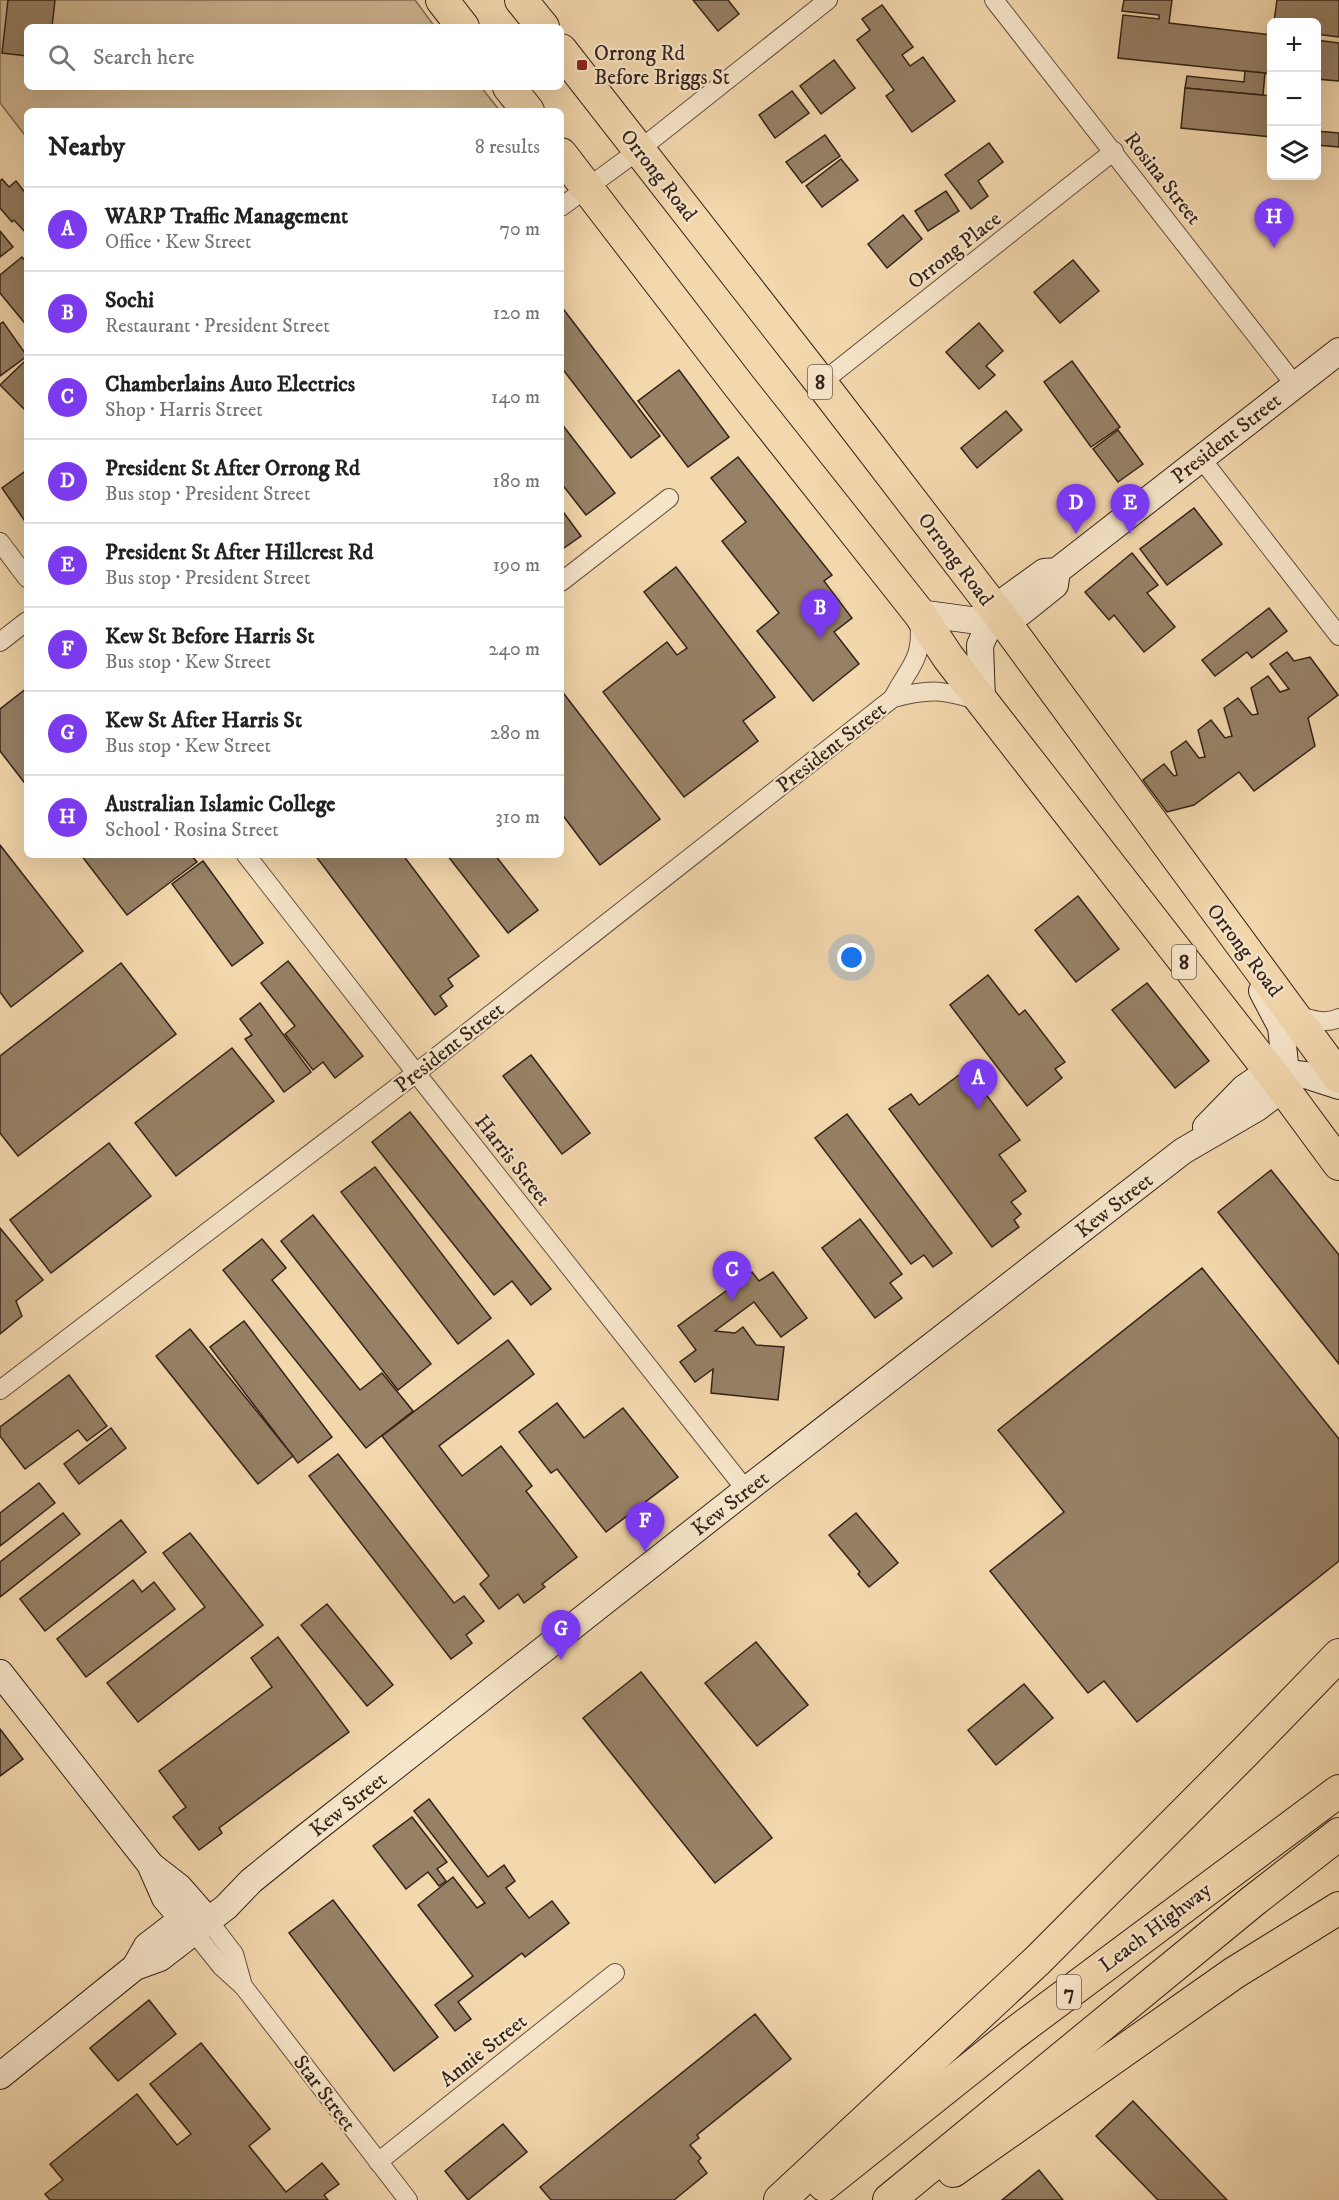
<!DOCTYPE html>
<meta charset="utf-8">
<style>
body{margin:0;font-family:"IM FELL DW Pica",serif;background:#f6f6f6;color:#222}
.controls{position:absolute;right:18px;top:18px;display:grid;overflow:hidden;border-radius:9px;box-shadow:0 6px 24px #0002}
.controls button{width:54px;height:54px;display:grid;place-items:center;padding:0;border:0;border-bottom:2px solid #e0e0e0;background:#fff;color:#222;font:30px sans-serif}
.you{position:absolute;left:852px;top:958px;width:21px;height:21px;margin:-15px;border:4px solid #fff;border-radius:50%;background:#1a73e8;box-shadow:0 0 0 9px #1a73e833}
.badge{display:grid;place-items:center;width:39px;height:39px;border-radius:50%;background:#7c3aed;color:#fff;font-size:20px;font-weight:700}
.pin{position:absolute;translate:-50% -50px;filter:drop-shadow(0 2px 3px #0008)}
.pin::after{content:'';position:absolute;top:32px;width:21px;height:18px;background:inherit;clip-path:polygon(0 0,100% 0,50% 100%)}
.list{margin:0;padding:0;list-style:none}
h2{display:flex;justify-content:space-between;align-items:center;height:78px;margin:0;padding:0 24px;font-size:26px}
h2 small{font-size:20px;font-weight:400;color:#767676}
.list li{display:grid;grid-template-columns:39px 1fr auto;gap:18px;align-items:center;box-sizing:border-box;height:84px;padding:0 24px;border-top:2px solid #e0e0e0}
.list b{display:block;font-size:22px;white-space:nowrap}
.list p{margin:0;font-size:20px;white-space:nowrap;color:#767676}
.list em{font-size:20px;font-style:normal;color:#767676}
.icon{flex:none;width:33px;height:33px;fill:none;stroke:currentColor;stroke-width:2;stroke-linecap:round;stroke-linejoin:round}
.map{position:relative;flex:none;width:1339px;height:2200px;overflow:hidden}
.search{position:absolute;background:#fff;box-shadow:0 6px 24px #0002;left:24px;top:24px;width:540px;height:66px;display:flex;align-items:center;gap:15px;box-sizing:border-box;padding:0 21px;border-radius:9px;color:#767676;font-size:22px}
.panel{position:absolute;background:#fff;box-shadow:0 6px 24px #0002;left:24px;top:108px;width:540px;height:750px;border-radius:9px}
.map>svg:first-child{display:block}
</style>
<div class="map">
<svg width="1339" height="2200" viewBox="0 0 1339 2200">
<rect width="100%" height="100%" fill="#f3d7ad"/>
<filter id="stains"><feTurbulence type="fractalNoise" baseFrequency=".00333" numOctaves="4"/><feColorMatrix values="0 0 0 0 .2 0 0 0 0 .09 0 0 0 0 .02 0 0 0 .5 -.17"/></filter>
<radialGradient id="worn" r=".72"><stop offset=".6" stop-color="#630" stop-opacity="0"/><stop offset="1" stop-color="#630" stop-opacity=".3"/></radialGradient>
<polygon fill="#d2b894" stroke="#826e56" stroke-width="1.5" points="0,0 415,0 435,27 27,27 27,87 481,87 500,111 27,111 27,138 0,103"/>
<g fill="#978166" stroke="#332319" stroke-width="1.5">
<polygon points="8,0 55,0 52,27 27,27 27,56 2,53"/>
<polygon points="693,0 728,0 739,14 718,31"/>
<polygon points="1124,0 1172,0 1169,23 1272,35 1272,74 1118,58 1123,15 1159,19 1159,15 1122,11"/>
<polygon points="1277,0 1339,0 1339,37 1316,34 1316,22 1274,22"/>
<polygon points="882,5 913,47 902,55 910,66 923,57 955,101 912,132 886,96 894,90 857,40 870,30 862,19"/>
<polygon points="1316,40 1339,43 1339,81 1316,79"/>
<polygon points="834,60 855,88 821,114 800,86"/>
<polygon points="1245,71 1265,73 1263,95 1185,88 1187,76 1244,82"/>
<polygon points="1185,88 1272,96 1272,137 1181,128"/>
<polygon points="792,91 809,113 775,138 759,115"/>
<polygon points="1316,131 1339,133 1339,147 1316,145"/>
<polygon points="825,135 840,156 802,183 786,162"/>
<polygon points="989,143 1003,162 978,181 988,196 971,209 945,175"/>
<polygon points="841,159 858,180 822,207 806,186"/>
<polygon points="2,179 9,187 16,181 27,195 27,234 14,220 12,222 0,208 0,181"/>
<polygon points="946,191 959,211 928,231 915,211"/>
<polygon points="903,215 922,239 887,268 868,244"/>
<polygon points="0,231 13,247 0,257"/>
<polygon points="22,257 27,263 27,326 0,293 0,275"/>
<polygon points="1073,260 1099,291 1060,323 1034,292"/>
<polygon points="561,306 660,436 631,458 561,367"/>
<polygon points="3,322 27,356 0,376 0,324"/>
<polygon points="979,323 1003,351 986,366 995,375 979,389 946,352"/>
<polygon points="26,360 27,361 27,412 0,385"/>
<polygon points="1072,361 1120,427 1091,447 1044,382"/>
<polygon points="679,370 729,437 688,467 638,401"/>
<polygon points="1006,411 1022,430 977,468 961,448"/>
<polygon points="561,423 615,493 586,515 561,483"/>
<polygon points="1118,430 1143,464 1118,482 1093,449"/>
<polygon points="738,457 832,575 824,581 852,618 834,632 859,664 813,701 757,631 779,613 722,541 746,522 711,478"/>
<polygon points="27,470 27,524 2,488"/>
<polygon points="1194,508 1222,544 1167,585 1140,549"/>
<polygon points="561,509 581,536 561,550"/>
<polygon points="1132,553 1158,585 1147,593 1175,627 1144,652 1114,615 1109,620 1085,592"/>
<polygon points="676,567 775,697 743,721 758,741 684,797 603,692 667,642 677,655 687,648 644,592"/>
<polygon points="1269,608 1287,631 1252,658 1247,652 1215,676 1202,660"/>
<polygon points="1287,652 1294,661 1310,657 1338,695 1308,718 1315,746 1254,791 1239,772 1194,805 1167,812 1143,780 1164,764 1174,776 1177,775 1171,752 1186,741 1199,758 1205,757 1198,730 1211,720 1225,738 1232,736 1224,708 1238,698 1252,715 1258,714 1251,688 1268,676 1280,692 1289,689 1270,664"/>
<polygon points="27,688 27,786 0,751 0,709"/>
<polygon points="561,690 660,819 600,865 561,813"/>
<polygon points="0,845 83,951 11,1007 0,992"/>
<polygon points="81,855 191,855 197,862 127,915"/>
<polygon points="315,855 403,855 479,956 448,979 453,986 440,996 447,1006 435,1015"/>
<polygon points="447,855 495,855 538,910 508,933"/>
<polygon points="203,861 263,943 232,966 172,884"/>
<polygon points="1078,896 1119,949 1076,982 1035,930"/>
<polygon points="288,961 363,1056 335,1078 323,1062 313,1070 285,1034 295,1026 261,983"/>
<polygon points="121,963 176,1034 18,1156 0,1133 0,1056"/>
<polygon points="988,975 1019,1015 1025,1010 1065,1062 1055,1069 1062,1078 1027,1106 950,1005"/>
<polygon points="1147,983 1209,1061 1175,1088 1112,1010"/>
<polygon points="260,1003 311,1072 284,1092 245,1039 252,1035 240,1019"/>
<polygon points="232,1048 274,1101 176,1176 135,1123"/>
<polygon points="531,1055 590,1133 562,1154 503,1076"/>
<polygon points="967,1069 1020,1140 999,1155 1026,1191 1011,1202 1021,1214 1014,1220 1019,1227 992,1247 889,1109 911,1094 919,1105"/>
<polygon points="410,1112 551,1289 531,1305 512,1281 494,1295 372,1142"/>
<polygon points="847,1114 952,1253 933,1267 924,1255 911,1264 815,1138"/>
<polygon points="109,1143 151,1196 51,1273 10,1220"/>
<polygon points="375,1167 491,1318 458,1344 341,1192"/>
<polygon points="1271,1170 1339,1255 1339,1364 1218,1212"/>
<polygon points="313,1215 431,1364 398,1390 281,1241"/>
<polygon points="860,1219 902,1274 890,1283 902,1298 875,1318 822,1248"/>
<polygon points="0,1228 43,1280 16,1301 22,1316 0,1334"/>
<polygon points="262,1239 286,1268 272,1280 360,1390 382,1373 413,1411 366,1448 223,1270"/>
<polygon points="1202,1268 1339,1439 1339,1561 1137,1722 1104,1681 1088,1693 990,1571 1064,1512 998,1430"/>
<polygon points="752,1272 759,1281 773,1272 807,1318 781,1337 754,1302 715,1331 735,1333 743,1327 756,1345 784,1347 778,1400 711,1393 713,1369 695,1382 680,1362 696,1350 678,1326"/>
<polygon points="244,1321 332,1437 298,1463 210,1347"/>
<polygon points="190,1329 293,1456 258,1484 156,1356"/>
<polygon points="508,1340 534,1374 439,1446 462,1476 501,1446 532,1486 526,1491 577,1557 542,1584 545,1587 524,1603 518,1594 499,1609 480,1584 489,1576 382,1436"/>
<polygon points="69,1375 107,1426 87,1441 78,1430 25,1469 0,1436 0,1427"/>
<polygon points="557,1403 584,1438 623,1408 678,1477 606,1532 557,1469 551,1473 519,1432"/>
<polygon points="111,1428 126,1448 79,1484 64,1464"/>
<polygon points="338,1454 454,1603 464,1596 484,1621 466,1635 472,1643 451,1659 309,1476"/>
<polygon points="39,1483 55,1503 0,1546 0,1513"/>
<polygon points="63,1513 80,1534 0,1597 0,1562"/>
<polygon points="856,1513 898,1563 869,1587 858,1574 860,1572 829,1535"/>
<polygon points="121,1520 146,1552 45,1631 20,1599"/>
<polygon points="190,1533 263,1625 138,1722 107,1683 205,1607 163,1553"/>
<polygon points="133,1580 142,1592 154,1582 175,1609 86,1677 57,1639"/>
<polygon points="327,1604 393,1685 367,1706 301,1625"/>
<polygon points="278,1637 349,1732 219,1828 222,1833 199,1850 173,1817 186,1807 159,1771 272,1687 251,1658"/>
<polygon points="756,1642 808,1705 757,1746 705,1683"/>
<polygon points="641,1672 772,1838 715,1883 583,1718"/>
<polygon points="1024,1684 1053,1718 996,1765 968,1730"/>
<polygon points="0,1729 23,1759 0,1776"/>
<polygon points="429,1799 488,1877 504,1865 515,1881 506,1888 529,1918 552,1901 569,1923 525,1957 522,1953 458,2002 471,2019 455,2031 435,2005 473,1976 418,1905 453,1877 477,1908 485,1903 414,1811"/>
<polygon points="412,1817 447,1862 437,1869 446,1881 439,1886 428,1872 406,1889 373,1846"/>
<polygon points="333,1900 438,2037 394,2071 289,1933"/>
<polygon points="149,2000 176,2034 118,2081 90,2048"/>
<polygon points="755,2014 791,2059 697,2135 699,2138 690,2145 701,2158 698,2161 707,2173 674,2200 551,2200 540,2187"/>
<polygon points="201,2043 270,2129 249,2146 286,2192 322,2163 339,2184 324,2195 328,2200 50,2200 45,2194 63,2180 50,2164 137,2094 177,2145 191,2134 150,2084"/>
<polygon points="1133,2101 1227,2200 1158,2200 1096,2136"/>
<polygon points="503,2124 527,2152 468,2200 445,2171"/>
<polygon points="1039,2170 1063,2200 1002,2200"/>
</g>
<g fill="none" stroke-linecap="round" stroke-linejoin="round">
<g stroke="#63503e" stroke-width="20">
<g id="street">
<polyline points="994,0 1295,385"/>
<polyline points="561,207 639,150 828,0"/>
<polyline points="821,383 1114,151"/>
<polyline points="1200,457 1339,636"/>
<polyline points="0,542 27,578"/>
<polyline points="561,582 669,498"/>
<polyline points="0,642 27,621"/>
<path d="M893 698C909 666 924 660 919 620"/>
<polyline points="246,855 416,1073 746,1490"/>
<path d="M1294 1014C1309 1019 1324 1025 1339 1018"/>
<path d="M0 1390 416 1073 893 698C931 688 943 690 980 701"/>
<polyline points="208,1920 234,1954 243,1986"/>
<polyline points="193,1931 221,1966 243,1986 408,2200"/>
<polyline points="378,2162 615,1973"/>
</g>
</g>
<g stroke="#332319" stroke-width="28">
<g id="secondary">
<polyline points="919,613 978,621 1020,613 1055,585 1057,571"/>
<polyline points="982,701 980,645 986,632 1000,616 1008,598 1044,572 1057,571 1339,351"/>
<polyline points="1206,1127 1244,1088 1269,1071 1305,1075 1339,1086"/>
<polyline points="0,1673 150,1864 165,1898 193,1931"/>
<polyline points="152,1866 179,1887 208,1920"/>
<polyline points="135,1967 147,1946 195,1909"/>
<polyline points="0,2076 135,1967 160,1958 226,1907 251,1881 303,1839 746,1490 1183,1151 1257,1108 1283,1088 1286,1073 1281,1027 1262,991"/>
</g>
</g>
<g stroke="#332319" stroke-width="34">
<g id="highway">
<polyline points="442,0 463,27"/>
<polyline points="521,0 543,27"/>
<polyline points="561,50 821,383 1000,616 1339,1077"/>
<polyline points="509,87 528,111"/>
<polyline points="561,154 740,387 919,613 948,657 982,701 1283,1088 1339,1164"/>
<polyline points="953,2171 1234,1973 1339,1908"/>
<polyline points="824,2185 1012,2035 1339,1791"/>
<polyline points="780,2200 1038,1960 1246,1751 1339,1655"/>
<polyline points="889,2200 1253,1901 1339,1834"/>
</g>
</g>
<use href="#street" stroke="#f7e5ca" stroke-width="18"/>
<use href="#secondary" stroke="#f7e5ca" stroke-width="26"/>
<use href="#highway" stroke="#f3d7ad" stroke-width="32"/>
</g>
<rect fill="#8f2418" stroke="#f7e5ca" stroke-width="2" x="576" y="59" width="12" height="12" rx="3"/>
<g text-anchor="middle" stroke-width="4.5" stroke-linejoin="round" paint-order="stroke">
<g fill="#f7e5ca" stroke="#6e5d4e" stroke-width="1.5">
<rect x="808" y="365" width="24" height="34" rx="4.5"/>
<rect x="1172" y="945" width="24" height="34" rx="4.5"/>
<rect x="1057" y="1975" width="24" height="34" rx="4.5"/>
</g>
<g font-size="20" font-weight="bold" fill="#332319">
<text x="820" y="389">8</text>
<text x="1184" y="969">8</text>
<text x="1069" y="1999">7</text>
</g>
<g font-size="21" fill="#332319" stroke="#f7e5ca" text-anchor="start">
<text x="594" y="60">Orrong Rd<tspan x="594" dy="24">Before Briggs St</tspan></text>
</g>
<g font-size="21" fill="#332319" stroke="#f7e5ca">
<text transform="translate(659 175) rotate(52)" y="7">Orrong Road</text>
<text transform="translate(1163 178) rotate(52)" y="7">Rosina Street</text>
<text transform="translate(954 250) rotate(-38)" y="7">Orrong Place</text>
<text transform="translate(1226 438) rotate(-38)" y="7">President Street</text>
<text transform="translate(956 559) rotate(53)" y="7">Orrong Road</text>
<text transform="translate(831 747) rotate(-38)" y="7">President Street</text>
<text transform="translate(1245 950) rotate(53)" y="7">Orrong Road</text>
<text transform="translate(449 1047) rotate(-38)" y="7">President Street</text>
<text transform="translate(513 1160) rotate(52)" y="7">Harris Street</text>
<text transform="translate(1114 1205) rotate(-38)" y="7">Kew Street</text>
<text transform="translate(730 1503) rotate(-38)" y="7">Kew Street</text>
<text transform="translate(348 1804) rotate(-38)" y="7">Kew Street</text>
<text transform="translate(1155 1927) rotate(-37)" y="7">Leach Highway</text>
<text transform="translate(483 2050) rotate(-38)" y="7">Annie Street</text>
<text transform="translate(325 2093) rotate(53)" y="7">Star Street</text>
</g>
</g>
<rect width="100%" height="100%" filter="url(#stains)"/>
<rect width="100%" height="100%" fill="url(#worn)"/>
</svg>
<div class="controls">
<button>+</button>
<button>−</button>
<button><svg class="icon" aria-label="layers" viewBox="0 0 24 24"><path d="M12 4l9 5-9 5-9-5zM3 14l9 5 9-5"/></svg></button>
</div>
<div class="you"></div>
<div class="pin badge" style="left:978px;top:1109px">A</div>
<div class="pin badge" style="left:820px;top:639px">B</div>
<div class="pin badge" style="left:732px;top:1301px">C</div>
<div class="pin badge" style="left:1076px;top:534px">D</div>
<div class="pin badge" style="left:1130px;top:534px">E</div>
<div class="pin badge" style="left:645px;top:1552px">F</div>
<div class="pin badge" style="left:561px;top:1660px">G</div>
<div class="pin badge" style="left:1274px;top:248px">H</div>
<div class="search"><svg class="icon" aria-label="search" viewBox="0 0 24 24"><circle cx="10" cy="10" r="6"/><path d="M15 15l6 6"/></svg>Search here</div>
<section class="panel">
<h2>Nearby<small>8 results</small></h2>
<ul class="list">
<li><span class="badge">A</span><div><b>WARP Traffic Management</b><p>Office · Kew Street</p></div><em>70 m</em></li>
<li><span class="badge">B</span><div><b>Sochi</b><p>Restaurant · President Street</p></div><em>120 m</em></li>
<li><span class="badge">C</span><div><b>Chamberlains Auto Electrics</b><p>Shop · Harris Street</p></div><em>140 m</em></li>
<li><span class="badge">D</span><div><b>President St After Orrong Rd</b><p>Bus stop · President Street</p></div><em>180 m</em></li>
<li><span class="badge">E</span><div><b>President St After Hillcrest Rd</b><p>Bus stop · President Street</p></div><em>190 m</em></li>
<li><span class="badge">F</span><div><b>Kew St Before Harris St</b><p>Bus stop · Kew Street</p></div><em>240 m</em></li>
<li><span class="badge">G</span><div><b>Kew St After Harris St</b><p>Bus stop · Kew Street</p></div><em>280 m</em></li>
<li><span class="badge">H</span><div><b>Australian Islamic College</b><p>School · Rosina Street</p></div><em>310 m</em></li>
</ul>
</section>
</div>
